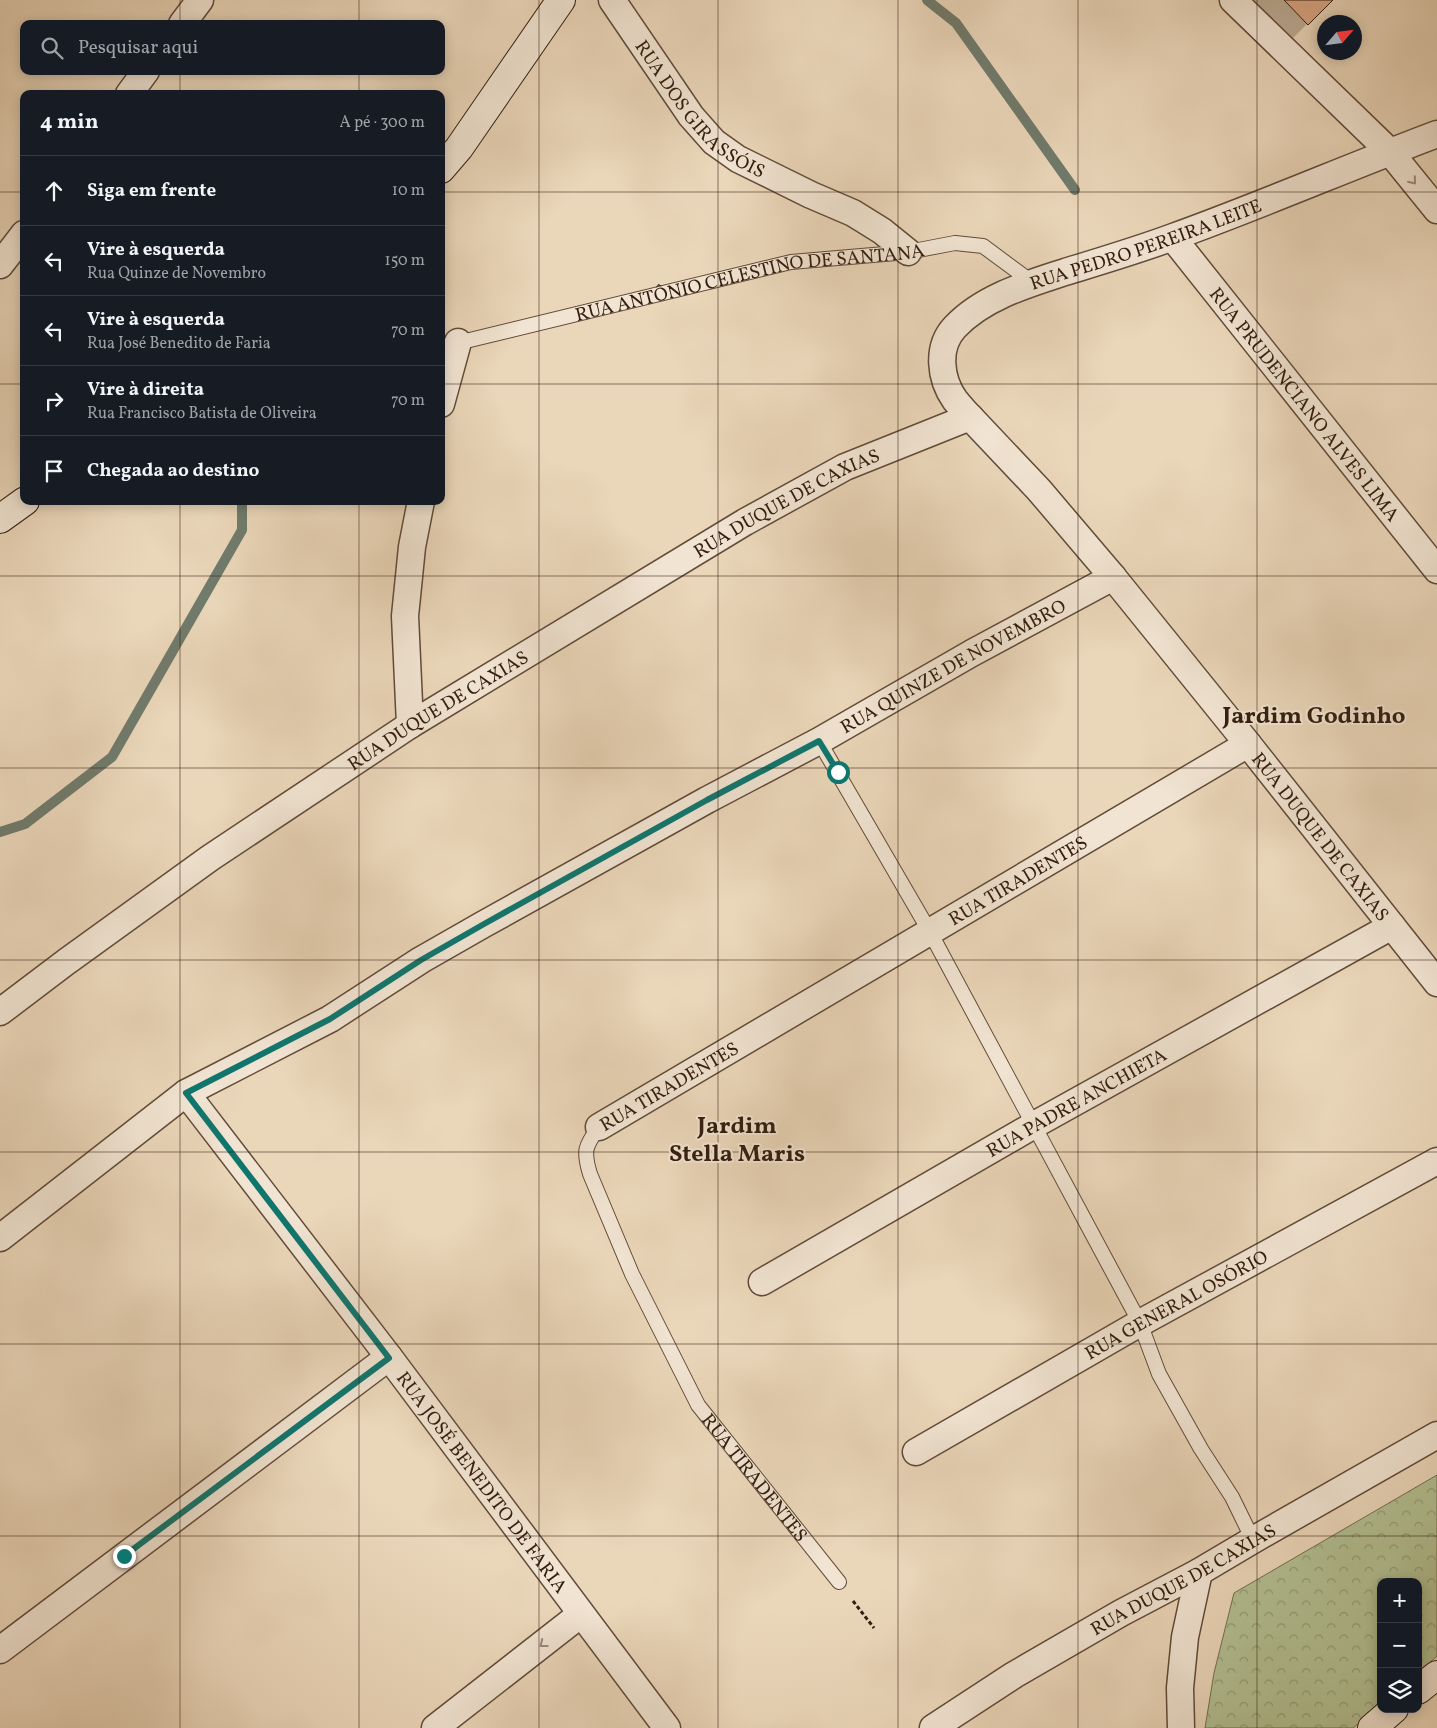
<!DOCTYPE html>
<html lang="pt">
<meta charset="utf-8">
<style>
body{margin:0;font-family:Vollkorn,serif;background:#242831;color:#f1f3f6}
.controls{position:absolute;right:15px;bottom:15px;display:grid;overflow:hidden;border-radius:10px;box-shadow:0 2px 12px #0003}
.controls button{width:45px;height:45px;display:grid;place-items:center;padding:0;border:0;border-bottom:1px solid #363941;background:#171b24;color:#f1f3f6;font:25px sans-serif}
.compass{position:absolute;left:1317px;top:15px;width:45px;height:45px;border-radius:50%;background:#171b24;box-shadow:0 2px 12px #0003;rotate:62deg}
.stop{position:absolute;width:15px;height:15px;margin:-11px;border:4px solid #0f766e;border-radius:50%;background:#fff}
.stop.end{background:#0f766e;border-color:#fff;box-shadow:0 1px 5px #0008}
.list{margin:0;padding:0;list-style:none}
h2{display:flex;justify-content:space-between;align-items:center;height:65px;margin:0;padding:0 20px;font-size:21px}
h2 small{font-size:16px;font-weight:400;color:#9ea1a6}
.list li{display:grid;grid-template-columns:32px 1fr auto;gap:15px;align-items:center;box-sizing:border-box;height:70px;padding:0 20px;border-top:1px solid #363941}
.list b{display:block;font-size:19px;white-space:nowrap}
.list p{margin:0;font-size:16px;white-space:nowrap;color:#9ea1a6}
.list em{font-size:16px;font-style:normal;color:#9ea1a6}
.icon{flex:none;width:28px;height:28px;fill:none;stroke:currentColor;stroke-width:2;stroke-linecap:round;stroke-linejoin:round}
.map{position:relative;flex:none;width:1437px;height:1728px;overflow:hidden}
.search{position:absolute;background:#171b24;box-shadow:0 2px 12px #0003;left:20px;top:20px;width:425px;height:55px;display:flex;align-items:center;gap:12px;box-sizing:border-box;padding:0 18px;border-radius:10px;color:#9ea1a6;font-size:19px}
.panel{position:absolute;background:#171b24;box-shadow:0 2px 12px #0003;left:20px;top:90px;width:425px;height:415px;border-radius:10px}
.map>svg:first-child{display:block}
</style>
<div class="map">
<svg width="1437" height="1728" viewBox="0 0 1437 1728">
<defs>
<pattern id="park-crowns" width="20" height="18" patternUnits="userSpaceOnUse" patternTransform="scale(1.25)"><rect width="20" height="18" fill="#b2bf92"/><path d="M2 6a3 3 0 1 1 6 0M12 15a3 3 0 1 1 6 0" fill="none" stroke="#919b76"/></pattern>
</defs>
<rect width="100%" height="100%" fill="#ead6b9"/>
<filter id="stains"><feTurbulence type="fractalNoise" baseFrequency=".004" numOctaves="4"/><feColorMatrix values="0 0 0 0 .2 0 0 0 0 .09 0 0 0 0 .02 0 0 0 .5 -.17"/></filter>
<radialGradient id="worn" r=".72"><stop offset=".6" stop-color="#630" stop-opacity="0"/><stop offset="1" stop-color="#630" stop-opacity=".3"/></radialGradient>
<polygon fill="url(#park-crowns)" stroke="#726e50" points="1437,1475 1437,1656 1418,1673 1418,1582 1381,1582 1381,1706 1353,1728 1205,1728 1214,1673 1234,1593"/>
<polygon fill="#0003" points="1247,0 1331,0 1288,43"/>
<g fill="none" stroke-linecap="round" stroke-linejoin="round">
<g stroke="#707b6c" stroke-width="10">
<polyline points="927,0 956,23 1075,190"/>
<polyline points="0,832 25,824 112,757 242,530 242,501"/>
</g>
</g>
<polygon fill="#d8a684" stroke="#331d0e" points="1284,0 1333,0 1308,25"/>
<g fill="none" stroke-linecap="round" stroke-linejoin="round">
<g stroke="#614b39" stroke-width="16">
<g id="lane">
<path id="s1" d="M441 347 791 262 908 252 955 243 983 246 1033 283"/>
<polyline points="819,741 930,932 1140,1323 1159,1374 1201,1449 1232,1497 1253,1540"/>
<path id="s2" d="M599 1127C585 1146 583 1151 590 1174L632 1274 698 1405 839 1582"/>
</g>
</g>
<g stroke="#614b39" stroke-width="29">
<g id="street">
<path id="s3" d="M612 0 691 116 714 142 738 159 811 195 853 213 882 231 908 252"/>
<polyline points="1233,0 1390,152 1437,210"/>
<polyline points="182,24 200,0"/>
<polyline points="129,94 146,71"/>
<path id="s4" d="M1173 238 1437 570"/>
<polyline points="0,265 24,234"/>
<polyline points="441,404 458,342"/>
<path id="s5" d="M970 417C965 412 960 406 955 400 940 379 936 347 955 327 983 297 1028 284 1065 272 1101 261 1138 250 1173 237 1262 205 1349 167 1437 134"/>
<polyline points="410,725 405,616 412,547 421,501"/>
<path id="s6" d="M0 1012 66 962 210 858 410 725 745 522 845 467 970 417 1039 490 1113 577 1248 744 1437 983"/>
<path id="s7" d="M186 1093 389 1357 667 1728"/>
<path id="s8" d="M599 1127 1248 744"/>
<path id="s9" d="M0 1238 186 1093 330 1019 421 960 484 924 707 800 819 741 972 653 1113 577"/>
<path id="s10" d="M762 1282 1034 1125 1392 926"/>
<path id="s11" d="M916 1452 1140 1323 1437 1161"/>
<polyline points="0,1650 389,1357"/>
<polyline points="435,1728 581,1614"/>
<path id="s12" d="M933 1728 1014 1675 1121 1613 1199 1572 1253 1540 1437 1435"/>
<polyline points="1181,1728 1180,1688 1185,1637 1199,1572"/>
</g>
</g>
<g stroke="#331d0e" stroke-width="30">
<g id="secondary">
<polyline points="441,169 459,148 561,0"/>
<polyline points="0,519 25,501"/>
<polyline points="1418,1690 1437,1675"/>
<polyline points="1372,1728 1394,1709"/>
</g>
</g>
<polyline stroke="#331d0e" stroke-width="3" stroke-dasharray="4 2.5" stroke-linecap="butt" points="853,1601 874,1628"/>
<use href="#lane" stroke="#f1e4d2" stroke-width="14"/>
<use href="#street" stroke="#f1e4d2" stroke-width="26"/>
<use href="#secondary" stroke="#f1e4d2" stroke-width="28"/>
</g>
<defs><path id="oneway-chevron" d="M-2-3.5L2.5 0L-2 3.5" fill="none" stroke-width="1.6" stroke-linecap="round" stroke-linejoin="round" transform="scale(1.25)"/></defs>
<g stroke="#9c8a7a">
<use href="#oneway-chevron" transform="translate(1413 181) rotate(51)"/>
<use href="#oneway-chevron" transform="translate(543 1644) rotate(142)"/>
</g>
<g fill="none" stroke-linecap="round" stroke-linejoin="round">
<polyline stroke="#0f766e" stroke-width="6" points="124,1556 389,1358 186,1093 330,1019 421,960 484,924 707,800 819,741 838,772"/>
</g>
<path fill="none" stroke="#331d0e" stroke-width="1" stroke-opacity="0.55" d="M180 0V24M359 0V24M539 0V1728M718 0V1728M898 0V1728M1078 0V1728M1257 0V1728M180 71V94M359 71V94M0 192H24M441 192H1437M0 384H24M441 384H1437M180 501V1728M359 501V1728M0 576H1437M0 768H1437M0 960H1437M0 1152H1437M0 1344H1437M0 1536H1437"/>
<g text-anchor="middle" stroke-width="4" stroke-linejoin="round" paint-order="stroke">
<g font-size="19" fill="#331d0e" stroke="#f1e4d2">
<text dy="7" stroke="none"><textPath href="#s3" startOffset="142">RUA DOS GIRASSÓIS</textPath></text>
<text dy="7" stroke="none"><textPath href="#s5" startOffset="311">RUA PEDRO PEREIRA LEITE</textPath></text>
<text dy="7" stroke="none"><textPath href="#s1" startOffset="316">RUA ANTÔNIO CELESTINO DE SANTANA</textPath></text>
<text dy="7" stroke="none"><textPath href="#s4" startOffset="212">RUA PRUDENCIANO ALVES LIMA</textPath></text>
<text dy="7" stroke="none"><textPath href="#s6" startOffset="938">RUA DUQUE DE CAXIAS</textPath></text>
<text dy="7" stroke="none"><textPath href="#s9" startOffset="1114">RUA QUINZE DE NOVEMBRO</textPath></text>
<text dy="7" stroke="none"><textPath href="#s6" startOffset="532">RUA DUQUE DE CAXIAS</textPath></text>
<text dy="7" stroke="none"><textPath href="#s6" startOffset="1688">RUA DUQUE DE CAXIAS</textPath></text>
<text dy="7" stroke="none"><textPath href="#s8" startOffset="486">RUA TIRADENTES</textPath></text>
<text dy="7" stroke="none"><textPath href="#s8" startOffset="81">RUA TIRADENTES</textPath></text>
<text dy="7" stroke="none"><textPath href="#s10" startOffset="362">RUA PADRE ANCHIETA</textPath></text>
<text dy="7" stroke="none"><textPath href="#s11" startOffset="299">RUA GENERAL OSÓRIO</textPath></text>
<text dy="7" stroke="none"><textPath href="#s2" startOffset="398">RUA TIRADENTES</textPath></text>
<text dy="7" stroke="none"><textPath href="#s7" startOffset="489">RUA JOSÉ BENEDITO DE FARIA</textPath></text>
<text dy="7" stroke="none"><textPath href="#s12" startOffset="291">RUA DUQUE DE CAXIAS</textPath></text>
</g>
<g font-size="24" font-weight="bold" fill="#331d0e" stroke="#f1e4d2">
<text x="1314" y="723">Jardim Godinho</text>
<text x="737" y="1133">Jardim<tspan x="737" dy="28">Stella Maris</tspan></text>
</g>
</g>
<rect width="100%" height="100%" filter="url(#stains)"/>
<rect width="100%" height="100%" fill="url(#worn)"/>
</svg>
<div class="controls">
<button>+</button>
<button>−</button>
<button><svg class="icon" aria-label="layers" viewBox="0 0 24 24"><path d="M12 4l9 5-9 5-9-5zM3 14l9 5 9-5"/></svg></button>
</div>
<svg class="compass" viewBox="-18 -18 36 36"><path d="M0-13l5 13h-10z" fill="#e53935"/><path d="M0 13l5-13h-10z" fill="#9ea1a6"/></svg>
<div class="stop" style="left:838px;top:772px"></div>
<div class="stop end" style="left:124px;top:1556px"></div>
<div class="search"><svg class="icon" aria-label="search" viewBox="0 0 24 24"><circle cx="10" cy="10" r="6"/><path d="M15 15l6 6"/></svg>Pesquisar aqui</div>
<section class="panel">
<h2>4 min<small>A pé · 300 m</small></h2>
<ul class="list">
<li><svg class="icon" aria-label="ahead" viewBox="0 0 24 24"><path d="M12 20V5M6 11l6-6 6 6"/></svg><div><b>Siga em frente</b></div><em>10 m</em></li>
<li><svg class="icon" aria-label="left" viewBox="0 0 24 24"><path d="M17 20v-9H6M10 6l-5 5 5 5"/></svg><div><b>Vire à esquerda</b><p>Rua Quinze de Novembro</p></div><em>150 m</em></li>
<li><svg class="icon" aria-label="left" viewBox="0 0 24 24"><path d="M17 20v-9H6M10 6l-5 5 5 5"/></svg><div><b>Vire à esquerda</b><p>Rua José Benedito de Faria</p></div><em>70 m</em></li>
<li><svg class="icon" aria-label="right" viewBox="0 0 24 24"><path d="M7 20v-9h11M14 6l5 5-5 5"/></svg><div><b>Vire à direita</b><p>Rua Francisco Batista de Oliveira</p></div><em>70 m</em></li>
<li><svg class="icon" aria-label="arrive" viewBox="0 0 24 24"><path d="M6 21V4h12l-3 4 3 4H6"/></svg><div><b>Chegada ao destino</b></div></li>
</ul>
</section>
</div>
